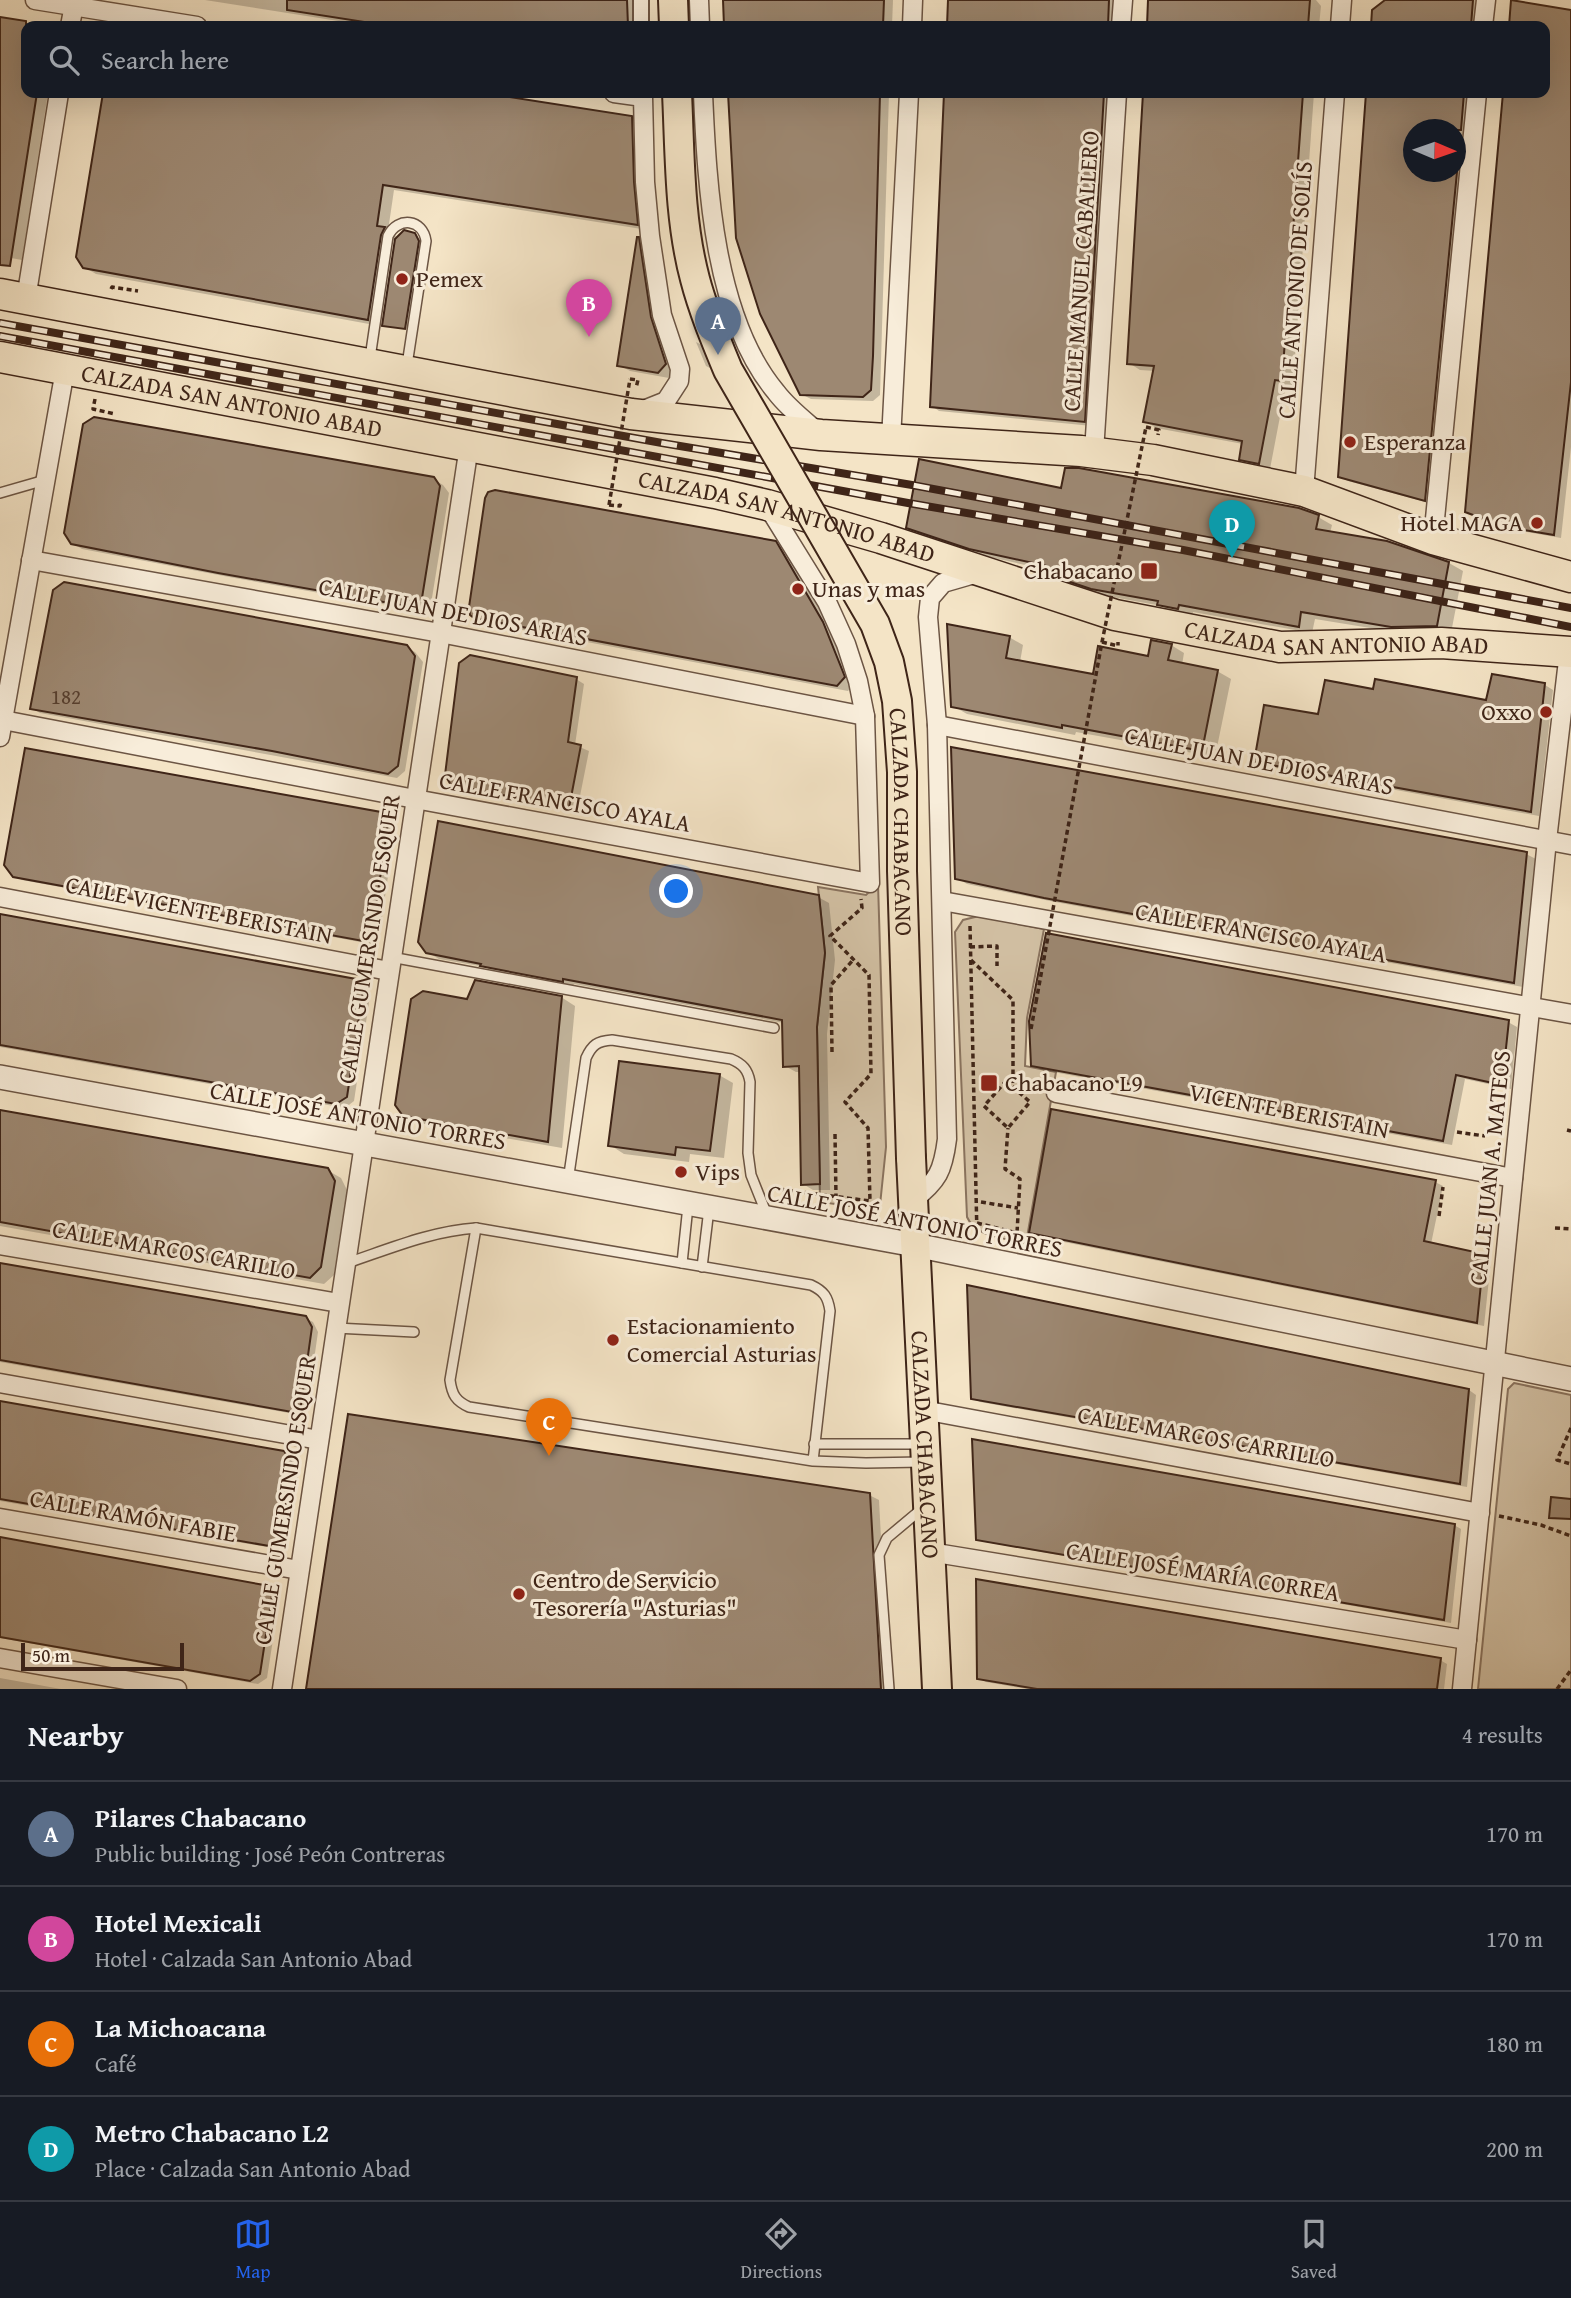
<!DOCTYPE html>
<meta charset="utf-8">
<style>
body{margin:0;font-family:"Gentium Book Plus",serif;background:#20242c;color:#f1f3f6}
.compass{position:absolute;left:1403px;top:119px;width:63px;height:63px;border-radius:50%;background:#171b24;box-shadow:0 7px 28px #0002;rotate:92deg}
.scale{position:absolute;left:21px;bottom:18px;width:163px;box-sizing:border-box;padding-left:7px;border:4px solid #3f2518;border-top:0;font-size:19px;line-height:24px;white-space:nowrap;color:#3f2518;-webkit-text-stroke:5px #f8edda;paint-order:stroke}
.you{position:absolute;left:677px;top:892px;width:24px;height:24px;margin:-18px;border:5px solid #fff;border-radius:50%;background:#1a73e8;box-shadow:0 0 0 10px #1a73e833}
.badge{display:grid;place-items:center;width:46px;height:46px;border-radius:50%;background:#2563eb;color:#fff;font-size:23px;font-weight:700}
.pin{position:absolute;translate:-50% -58px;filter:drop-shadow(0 2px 4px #0008)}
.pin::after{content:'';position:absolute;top:37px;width:24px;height:21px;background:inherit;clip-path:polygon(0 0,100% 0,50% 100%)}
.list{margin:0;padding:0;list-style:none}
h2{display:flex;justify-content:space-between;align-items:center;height:91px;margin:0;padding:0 28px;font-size:30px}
h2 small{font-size:23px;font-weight:400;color:#9ea1a6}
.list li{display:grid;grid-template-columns:46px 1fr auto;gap:21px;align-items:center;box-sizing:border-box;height:105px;padding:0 28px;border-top:2px solid #363941}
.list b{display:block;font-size:26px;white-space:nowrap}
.list p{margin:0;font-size:23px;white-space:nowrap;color:#9ea1a6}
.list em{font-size:23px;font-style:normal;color:#9ea1a6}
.icon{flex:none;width:38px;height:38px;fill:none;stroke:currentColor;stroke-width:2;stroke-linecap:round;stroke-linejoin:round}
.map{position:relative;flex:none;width:1571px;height:1689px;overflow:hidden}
.search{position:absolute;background:#171b24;box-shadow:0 7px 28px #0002;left:21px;right:21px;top:21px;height:77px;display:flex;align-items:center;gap:18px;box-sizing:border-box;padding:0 24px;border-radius:14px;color:#9ea1a6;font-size:26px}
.sheet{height:511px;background:#171b24}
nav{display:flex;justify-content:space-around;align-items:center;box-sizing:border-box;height:98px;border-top:2px solid #363941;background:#171b24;font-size:19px;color:#9ea1a6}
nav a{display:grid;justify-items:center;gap:4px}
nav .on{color:#2563eb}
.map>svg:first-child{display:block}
</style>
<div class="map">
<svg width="1571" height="1689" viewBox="0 0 1571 1689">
<rect width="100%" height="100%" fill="#f4e4c6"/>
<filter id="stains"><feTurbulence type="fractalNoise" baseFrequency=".00286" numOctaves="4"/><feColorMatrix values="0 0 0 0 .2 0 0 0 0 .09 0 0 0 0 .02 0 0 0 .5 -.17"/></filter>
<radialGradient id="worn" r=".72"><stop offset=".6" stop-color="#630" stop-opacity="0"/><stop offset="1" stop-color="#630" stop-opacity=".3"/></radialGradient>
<g fill="#d5c4a8" stroke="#8a7460" stroke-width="2">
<polygon points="878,883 886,1147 880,1205 871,1209 820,1202 817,1027 825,953 818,887 866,895"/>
<path d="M979 916 1044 929 1027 1018 1025 1066 1056 1072 1026 1243C1006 1238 976 1238 967 1217L955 932 963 920Z"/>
<polygon points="1514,1383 1571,1395 1571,1689 1478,1689 1508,1389"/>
</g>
<g fill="#0003" fill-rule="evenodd">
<polygon points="205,0 637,0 638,26 370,26"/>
<polygon points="724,0 893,0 892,26 726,26"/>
<polygon points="950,0 1117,0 1116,26 949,26"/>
<polygon points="1150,0 1316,0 1321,6 1319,26 1149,26"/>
<polygon points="1388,0 1482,0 1479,26 1372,26 1373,11"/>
<polygon points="1513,0 1571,11 1571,447 1561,538 1515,530 1466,511 1505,93 1545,93 1545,26 1511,26"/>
<polygon points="0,18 41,26 26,26 26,93 48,93 22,260 0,256"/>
<polygon points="104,93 471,93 631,118 643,125 648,230 394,190 388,231 396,236 392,243 380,326 96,274 84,267 78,257"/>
<polygon points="730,93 889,93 880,395 873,401 811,399 801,394 738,238"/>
<polygon points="946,93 1112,93 1092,426 939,411 932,406"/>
<polygon points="1145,93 1314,93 1293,386 1286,385 1270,469 1252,465 1241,459 1243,444 1156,428 1145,421 1155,371 1140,370 1129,363"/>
<path d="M1367 93H1473L1433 504 1348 481 1339 476ZM1414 130H1456V172H1414Z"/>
<polygon points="414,235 421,244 408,329 386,326"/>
<polygon points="638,239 649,245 676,370 669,378 630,371 619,365"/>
<polygon points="696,342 704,346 714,370 706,366"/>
<polygon points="433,479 443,485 449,493 431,604 422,611 229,577 82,549 72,543"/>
<polygon points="1063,491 1318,517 1332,525 1330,533 1449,563 1463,571 1451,633 1407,634 1315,619 1312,633 1193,612 1192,616 1173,613 1162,606 1107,596 1062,581 1048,573 1048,570 985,556 922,535 908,527"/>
<polygon points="775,543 786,549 833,629 854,684 848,691 486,623 475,616"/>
<polygon points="1009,637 1023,645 1020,662 1094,676 1149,658 1171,645 1184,653 1182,665 1217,671 1231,679 1215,757 1076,732 1075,735 967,714 953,706"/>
<polygon points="406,647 415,652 423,662 405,771 397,778 40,713 32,708"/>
<polygon points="1493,676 1545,685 1553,690 1539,816 1264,766 1255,761 1319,716 1374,691 1488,702"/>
<polygon points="576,679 584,684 575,745 589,751 577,811 461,789 453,784"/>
<polygon points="381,814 388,818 395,828 379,938 371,944 22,880 14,875"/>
<polygon points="1526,854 1536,859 1523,987 1055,902 967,884 957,878"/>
<polygon points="818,897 829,903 835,960 827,1034 830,1190 813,1190 803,1184 801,1072 796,1072 785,1066 784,1023 574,984 573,987 493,972 486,967 439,959 427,952"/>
<polygon points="0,920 356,980 364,985 370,996 354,1101 345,1108 0,1047"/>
<polygon points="561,997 575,1006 562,1148 419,1123 404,1115 468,1001"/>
<polygon points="1508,1022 1517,1027 1511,1089 1465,1079 1452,1145 1042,1070 1032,1065"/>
<polygon points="719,1075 733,1083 724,1158 690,1154 689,1162 624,1154 610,1145"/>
<polygon points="0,1112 327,1170 341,1178 347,1190 334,1275 324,1284 0,1226"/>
<polygon points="1435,1182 1443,1186 1431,1244 1483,1255 1491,1260 1484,1326 1039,1237 1031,1232"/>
<polygon points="0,1264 305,1318 313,1322 318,1332 307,1409 300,1415 0,1362"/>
<polygon points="1469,1390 1476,1395 1467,1487 980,1402 973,1398"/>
<polygon points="0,1402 283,1453 291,1458 299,1469 287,1543 278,1549 0,1501"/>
<polygon points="869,1495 879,1500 889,1689 308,1689"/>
<polygon points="1454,1525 1461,1529 1451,1623 985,1542 978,1539"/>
<polygon points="0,1539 264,1587 272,1591 279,1601 267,1678 258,1684 0,1638"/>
<polygon points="1440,1660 1447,1664 1444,1689 1027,1689 986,1682 979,1678"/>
<polygon points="0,1678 61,1689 0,1689"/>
</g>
<g fill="#9d8872" stroke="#3f2518" stroke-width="2">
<polygon points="287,0 627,0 628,26 390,26 287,10"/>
<polygon points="723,0 884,0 883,26 724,26"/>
<polygon points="948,0 1109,0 1108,26 947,26"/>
<polygon points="1148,0 1310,0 1308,26 1147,26"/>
<polygon points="1385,0 1473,0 1471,26 1371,26 1372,10"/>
<polygon points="1511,0 1571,10 1571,382 1554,535 1505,527 1465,512 1503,93 1545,93 1545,26 1509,26"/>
<polygon points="0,17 26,21 26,93 37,93 10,266 0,265"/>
<polygon points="103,93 483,93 632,116 634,182 638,225 383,185 377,226 385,227 381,235 368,320 83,268 76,257"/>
<polygon points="728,93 880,93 873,356 871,390 863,397 800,395 760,314 736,238"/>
<polygon points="944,93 1104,93 1085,422 930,407"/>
<polygon points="1143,93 1303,93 1282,381 1275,380 1259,464 1239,460 1242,441 1143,422 1154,366 1127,364"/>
<polygon points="1366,93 1464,93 1461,130 1413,130 1413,172 1457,172 1425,501 1338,477"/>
<polygon points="404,230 415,233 419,241 405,329 382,326 395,239"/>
<polygon points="637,237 639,237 651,317 666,364 658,373 617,366"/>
<polygon points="94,417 434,477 440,486 422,598 412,607 218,573 71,544 64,533 83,424"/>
<polygon points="919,459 1061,488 1065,468 1079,468 1299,508 1319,515 1316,529 1387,541 1449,562 1437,626 1391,627 1301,612 1299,627 1179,605 1178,609 1157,605 1158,601 1091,589 1046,574 1047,566 969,549 906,528"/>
<polygon points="495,490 776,541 823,622 845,677 837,686 474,618 470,615 469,607 485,498 488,492"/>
<polygon points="64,582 407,645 415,656 398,766 388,774 272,751 30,709 53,590"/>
<polygon points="947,624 1010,636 1006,658 1093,674 1098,646 1148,656 1151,640 1172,644 1168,660 1218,670 1202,751 1062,725 1062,728 951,707"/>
<polygon points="470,655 577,677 568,742 581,745 569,808 451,785 445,775 459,663"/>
<polygon points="1492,674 1545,683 1531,812 1254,762 1264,705 1318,714 1325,680 1373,689 1375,679 1486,700"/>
<polygon points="951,747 1527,852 1514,983 1044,898 955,879"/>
<polygon points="25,748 381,812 388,823 372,934 363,941 13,877 4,865"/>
<polygon points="438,821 819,895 825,953 817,1027 820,1184 801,1185 799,1066 783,1067 782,1020 563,979 563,982 480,966 481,964 426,953 418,942"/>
<polygon points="0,914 356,979 363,990 347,1097 336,1104 0,1045"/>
<polygon points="1046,933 1509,1020 1502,1085 1456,1075 1443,1141 1031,1066 1029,1021"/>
<polygon points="475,980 562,996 548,1142 403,1116 395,1105 411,999 423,991 467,999"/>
<polygon points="619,1061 720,1074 710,1151 676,1147 675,1155 608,1146"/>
<polygon points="1051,1109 1436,1180 1424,1241 1484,1254 1477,1323 1029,1233"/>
<polygon points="0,1110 328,1168 335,1181 321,1267 310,1278 0,1222"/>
<polygon points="0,1263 306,1316 312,1327 301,1405 292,1412 0,1360"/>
<polygon points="967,1285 1469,1389 1460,1484 971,1399"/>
<polygon points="0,1401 284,1451 292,1464 280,1539 269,1546 0,1499"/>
<polygon points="348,1414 870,1493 881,1689 306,1689"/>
<polygon points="972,1439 1455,1524 1444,1620 976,1540"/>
<polygon points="1551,1497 1571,1499 1571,1519 1549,1518"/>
<polygon points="0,1537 264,1585 272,1596 260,1674 250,1681 0,1637"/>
<polygon points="976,1579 1441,1658 1437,1689 1037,1689 977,1679"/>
</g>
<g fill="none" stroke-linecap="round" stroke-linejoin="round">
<g stroke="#6c5544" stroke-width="12">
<g id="service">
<path d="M370 358 388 236C398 216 423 219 426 241L407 365"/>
<polyline points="0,493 45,480"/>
<polyline points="391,957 774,1028"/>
<path d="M568 1181 586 1058C592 1045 597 1041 612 1040L731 1059C743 1064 748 1070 750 1082L748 1153 751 1175 767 1215"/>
<path d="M347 1263C389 1249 431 1231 476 1228"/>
<polyline points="682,1263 688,1206"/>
<polyline points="702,1267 709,1209"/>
<polyline points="336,1328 414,1332"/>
<polyline points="814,1444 921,1444"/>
<path d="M813 1461 830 1311C828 1297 824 1291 811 1285L476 1228 450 1380C452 1395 456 1401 469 1407L813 1461 866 1463 922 1462"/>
<polyline points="889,1689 879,1555 887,1538 924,1507"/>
</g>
</g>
<g stroke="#6c5544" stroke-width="18">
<polyline id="pedestrian" points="641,0 641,26"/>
</g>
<g stroke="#6c5544" stroke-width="21">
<g id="minor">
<polyline points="35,0 197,26"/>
<polyline points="699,0 700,26"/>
<polyline points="70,26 75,0"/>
<polyline points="912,26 913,0"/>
<polyline points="1121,26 1123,0"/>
<polyline points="1340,26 1342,0"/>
<polyline points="1483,26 1486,0"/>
<polyline points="614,93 643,97 645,182 650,236 662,315 680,369 679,381 666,401 641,411"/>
<path d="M703 93C707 186 714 318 776 392 788 408 804 420 819 433"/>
<polyline points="26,299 59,93"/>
<polyline points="891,440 909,93"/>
<polyline points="1094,452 1117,93"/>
<polyline points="1304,491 1335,93"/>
<polyline points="1433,539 1477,93"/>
<polyline points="31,560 440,633 865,716"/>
<polyline points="3,720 415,799 870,883 865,716 858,681 846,644 827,602 767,505"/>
<polyline points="937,725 1571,845"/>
<polyline points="0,737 65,370"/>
<polyline points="0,897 389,971"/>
<polyline points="942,901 1571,1014"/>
<polyline points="1056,1093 1513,1178"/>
<path d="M912 1201C938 1181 943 1171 947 1139L937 725 928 617 930 598 943 583 981 572"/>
<polyline points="0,1245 339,1303"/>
<polyline points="0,1383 319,1440"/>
<polyline points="923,1410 1480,1513"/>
<polyline points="0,1518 299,1570"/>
<polyline points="930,1552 1467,1640"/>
<polyline points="0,1658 177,1689"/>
<polyline points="282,1689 469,446"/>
<polyline points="1462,1689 1547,840 1569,652"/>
</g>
</g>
<g stroke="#6c5544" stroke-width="26">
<polyline id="tertiary" points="0,1077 915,1245 1571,1379"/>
</g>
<g stroke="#3f2518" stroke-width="32">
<g id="primary">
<polyline points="673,0 674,26"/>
<path id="s1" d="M911 1158 937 1689"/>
</g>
</g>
<g stroke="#3f2518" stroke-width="33">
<g id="trunk">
<polyline points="0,294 631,414 821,435 1081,451 1153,460 1304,491 1433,539 1571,577"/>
<path id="s2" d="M0 357 715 493 767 505 881 538 1115 615 1280 647 1441 643 1571 652"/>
</g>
</g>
<g stroke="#3f2518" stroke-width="3.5" stroke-dasharray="5 3.5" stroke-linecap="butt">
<polyline points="111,289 112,287 138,291"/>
<polyline points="630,379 638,380 636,388"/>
<polyline points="95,399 93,409 115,414"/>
<polyline points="1146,427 1159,430 1158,435"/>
<polyline points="609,505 620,506 621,501"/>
<polyline points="1102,642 1118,646 1118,642"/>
<polyline points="970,926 977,1236"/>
<polyline points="970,947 997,946 997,966"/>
<polyline points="971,960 1013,1000 1013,1087"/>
<polyline points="1031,1029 1036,1002"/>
<polyline points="832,1052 831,985 853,960"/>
<polygon points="1006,1081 1030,1102 1008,1128 984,1106"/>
<polyline points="1567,1130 1571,1131"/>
<polyline points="1457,1132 1485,1136"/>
<polyline points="835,1134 836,1197"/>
<polyline points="771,1188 870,1201 868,1128 845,1102 871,1074 869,975 830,936 862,908 861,899"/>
<polyline points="981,1202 1018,1208"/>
<polyline points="1439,1216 1443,1187"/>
<polyline points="977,1223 1017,1233 1020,1179 1005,1169 1008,1128"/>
<polyline points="1555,1228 1571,1229"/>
<polyline points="1571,1428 1557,1460 1571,1464"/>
<polyline points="1499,1516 1541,1525 1571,1536"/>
<polyline points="1557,1689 1571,1670"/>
</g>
<use href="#service" stroke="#f8edda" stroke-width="9"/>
<use href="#pedestrian" stroke="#f8edda" stroke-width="14"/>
<use href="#minor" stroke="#f8edda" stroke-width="18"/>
<use href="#tertiary" stroke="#f8edda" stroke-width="23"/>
<use href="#primary" stroke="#f4e4c6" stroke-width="28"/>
<use href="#trunk" stroke="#f4e4c6" stroke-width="30"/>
<g stroke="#3f2518" stroke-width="8">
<g id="rail">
<polyline points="0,323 662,443 912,485 1571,608"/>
<polyline points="0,336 908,503 1183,550 1571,627"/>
</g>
</g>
<use href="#rail" stroke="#f8edda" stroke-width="5" stroke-dasharray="16" stroke-linecap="butt"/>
<g stroke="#3f2518" stroke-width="32" stroke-linecap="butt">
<g id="primary-bridge">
<path id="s3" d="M677 93C680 155 679 219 695 279 703 310 716 341 728 370L875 624 889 662 897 701 902 772V871L911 1158"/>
</g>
</g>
<g stroke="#3f2518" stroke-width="3.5" stroke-dasharray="5 3.5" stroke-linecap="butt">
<polyline points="609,505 630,379"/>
<polyline points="1036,1002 1102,642 1146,427"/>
</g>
<use href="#primary-bridge" stroke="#f4e4c6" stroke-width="28"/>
</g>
<g fill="#8f2418" stroke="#f8edda" stroke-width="2.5">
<circle cx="402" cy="279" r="7"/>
<circle cx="1350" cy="442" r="7"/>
<circle cx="1537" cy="523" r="7"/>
<rect x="1140" y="562" width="18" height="18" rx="3.5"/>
<circle cx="798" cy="589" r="7"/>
<circle cx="1546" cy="712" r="7"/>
<rect x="980" y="1074" width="18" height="18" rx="3.5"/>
<circle cx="681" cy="1172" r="7"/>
<circle cx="613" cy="1340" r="7"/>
<circle cx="519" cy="1594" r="7"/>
</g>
<g text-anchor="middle" stroke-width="6" stroke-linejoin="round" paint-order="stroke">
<g font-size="21" fill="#563e2e">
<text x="66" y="704">182</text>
</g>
<g font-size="24" fill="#3f2518" stroke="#f8edda">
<text transform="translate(1081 271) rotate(-86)" y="8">CALLE MANUEL CABALLERO</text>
<text transform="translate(1295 290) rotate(-86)" y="8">CALLE ANTONIO DE SOLÍS</text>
<text dy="8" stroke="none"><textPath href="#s2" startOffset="236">CALZADA SAN ANTONIO ABAD</textPath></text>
<text dy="8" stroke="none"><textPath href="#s2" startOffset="803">CALZADA SAN ANTONIO ABAD</textPath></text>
<text transform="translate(453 612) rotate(11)" y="8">CALLE JUAN DE DIOS ARIAS</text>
<text dy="8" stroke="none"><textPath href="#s2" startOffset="1370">CALZADA SAN ANTONIO ABAD</textPath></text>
<text transform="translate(1259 761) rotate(11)" y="8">CALLE JUAN DE DIOS ARIAS</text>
<text transform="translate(565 802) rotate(10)" y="8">CALLE FRANCISCO AYALA</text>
<text dy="8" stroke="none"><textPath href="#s3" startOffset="779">CALZADA CHABACANO</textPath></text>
<text transform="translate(199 910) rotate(11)" y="8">CALLE VICENTE BERISTAIN</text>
<text transform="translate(1261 933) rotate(10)" y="8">CALLE FRANCISCO AYALA</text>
<text transform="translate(369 939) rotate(-81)" y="8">CALLE GUMERSINDO ESQUER</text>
<text transform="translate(1289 1111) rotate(11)" y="8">VICENTE BERISTAIN</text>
<text transform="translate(358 1116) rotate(10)" y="8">CALLE JOSÉ ANTONIO TORRES</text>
<text transform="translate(1490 1168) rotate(-84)" y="8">CALLE JUAN A. MATEOS</text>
<text transform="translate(915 1221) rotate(11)" y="8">CALLE JOSÉ ANTONIO TORRES</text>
<text transform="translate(174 1250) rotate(10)" y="8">CALLE MARCOS CARILLO</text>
<text transform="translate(1206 1437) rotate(10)" y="8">CALLE MARCOS CARRILLO</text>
<text dy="8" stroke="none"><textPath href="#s1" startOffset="287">CALZADA CHABACANO</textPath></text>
<text transform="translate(285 1500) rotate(-81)" y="8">CALLE GUMERSINDO ESQUER</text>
<text transform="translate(133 1516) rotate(10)" y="8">CALLE RAMÓN FABIE</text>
<text transform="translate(1203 1572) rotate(9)" y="8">CALLE JOSÉ MARÍA CORREA</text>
</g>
<g font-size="24" fill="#3f2518" stroke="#f8edda" text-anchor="start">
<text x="416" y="287">Pemex</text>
<text x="1364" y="450">Esperanza</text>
<text x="1523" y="531" text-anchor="end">Hotel MAGA</text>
<text x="1133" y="579" text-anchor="end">Chabacano</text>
<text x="812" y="597">Unas y mas</text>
<text x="1532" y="720" text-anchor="end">Oxxo</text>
<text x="1005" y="1091">Chabacano L9</text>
<text x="695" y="1180">Vips</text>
<text x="627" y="1334">Estacionamiento<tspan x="627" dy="28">Comercial Asturias</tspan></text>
<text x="533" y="1588">Centro de Servicio<tspan x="533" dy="28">Tesorería "Asturias"</tspan></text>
</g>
</g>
<rect width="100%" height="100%" filter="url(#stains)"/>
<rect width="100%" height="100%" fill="url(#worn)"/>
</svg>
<svg class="compass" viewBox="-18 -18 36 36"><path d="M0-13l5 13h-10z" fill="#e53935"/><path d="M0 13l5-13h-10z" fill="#9ea1a6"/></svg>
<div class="scale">50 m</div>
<div class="you"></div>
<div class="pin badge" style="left:718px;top:355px;background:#5c6f8a">A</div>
<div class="pin badge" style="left:589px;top:337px;background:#d1479c">B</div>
<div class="pin badge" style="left:549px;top:1456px;background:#e8710a">C</div>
<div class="pin badge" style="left:1232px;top:558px;background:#0f9aa8">D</div>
<div class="search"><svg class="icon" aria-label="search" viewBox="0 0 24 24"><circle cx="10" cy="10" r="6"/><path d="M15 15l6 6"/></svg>Search here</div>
</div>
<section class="sheet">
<h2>Nearby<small>4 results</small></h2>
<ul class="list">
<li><span class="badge" style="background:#5c6f8a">A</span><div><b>Pilares Chabacano</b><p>Public building · José Peón Contreras</p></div><em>170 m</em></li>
<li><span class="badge" style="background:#d1479c">B</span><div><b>Hotel Mexicali</b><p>Hotel · Calzada San Antonio Abad</p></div><em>170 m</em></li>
<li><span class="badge" style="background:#e8710a">C</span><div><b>La Michoacana</b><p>Café</p></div><em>180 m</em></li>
<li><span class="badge" style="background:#0f9aa8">D</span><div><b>Metro Chabacano L2</b><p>Place · Calzada San Antonio Abad</p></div><em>200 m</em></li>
</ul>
</section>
<nav>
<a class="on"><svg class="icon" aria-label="map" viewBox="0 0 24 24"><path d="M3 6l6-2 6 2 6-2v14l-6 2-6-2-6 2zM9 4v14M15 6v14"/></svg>Map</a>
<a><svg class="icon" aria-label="directions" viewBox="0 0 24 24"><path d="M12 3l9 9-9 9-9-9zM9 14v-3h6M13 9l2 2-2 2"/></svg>Directions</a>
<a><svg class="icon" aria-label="saved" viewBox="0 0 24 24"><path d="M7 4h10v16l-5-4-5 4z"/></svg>Saved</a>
</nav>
